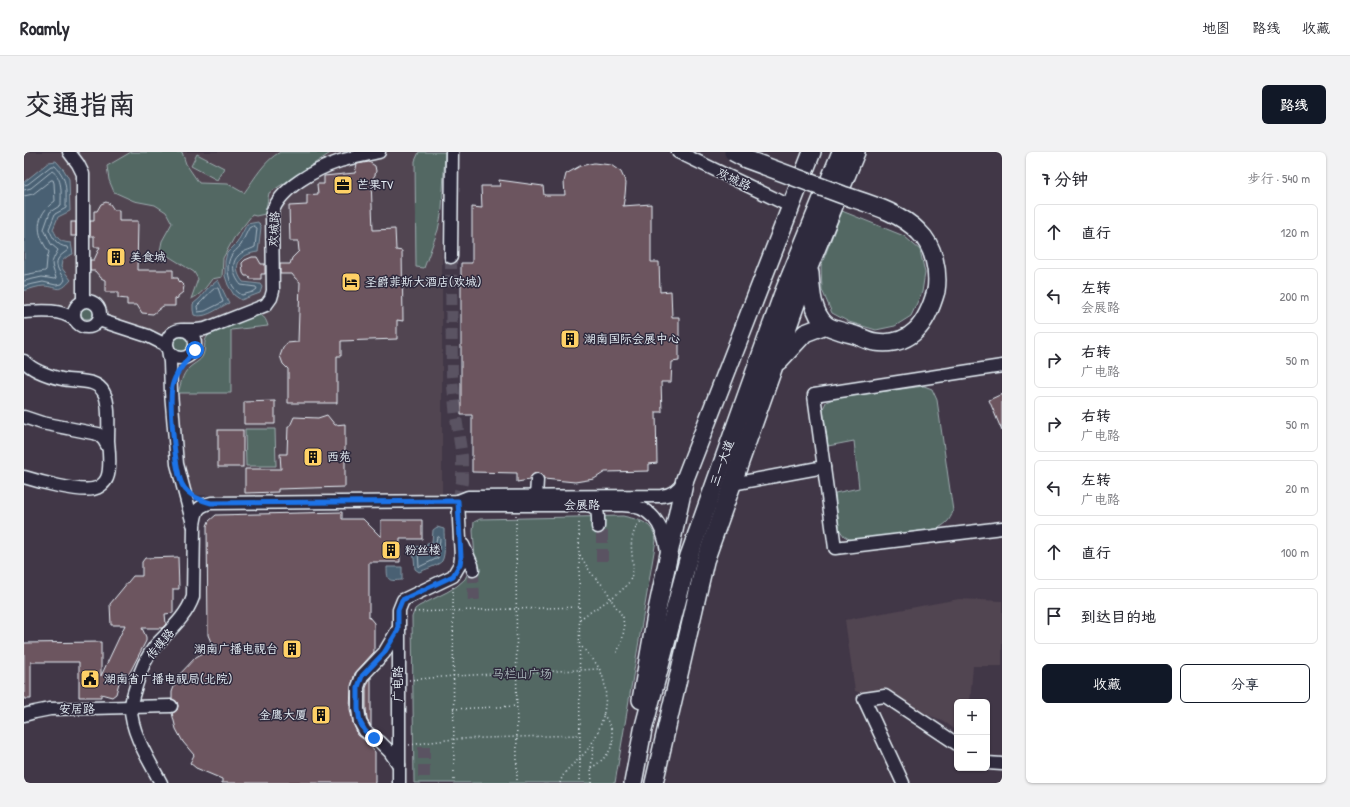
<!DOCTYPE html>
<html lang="zh">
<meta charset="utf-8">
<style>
body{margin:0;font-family:"Patrick Hand","LXGW WenKai TC",sans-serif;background:#f2f2f3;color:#2b2b33}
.controls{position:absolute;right:12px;bottom:12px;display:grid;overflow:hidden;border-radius:6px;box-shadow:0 1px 3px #0004}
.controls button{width:36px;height:36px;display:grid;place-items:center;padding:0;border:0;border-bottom:1px solid #e1e1e2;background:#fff;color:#2b2b33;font:20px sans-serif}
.stop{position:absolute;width:12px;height:12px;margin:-9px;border:3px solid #1a73e8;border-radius:50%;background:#fff}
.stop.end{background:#1a73e8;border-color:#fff;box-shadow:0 1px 4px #0008}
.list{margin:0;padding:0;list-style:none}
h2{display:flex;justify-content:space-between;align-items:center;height:52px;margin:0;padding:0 16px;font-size:17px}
h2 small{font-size:13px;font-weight:400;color:#7c7c81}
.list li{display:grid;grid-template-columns:26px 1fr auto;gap:12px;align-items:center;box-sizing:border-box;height:56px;margin:0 8px 8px;padding:0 8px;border:1px solid #e1e1e2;border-radius:6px}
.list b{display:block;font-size:15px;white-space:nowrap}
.list p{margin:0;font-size:13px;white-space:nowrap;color:#7c7c81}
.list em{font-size:13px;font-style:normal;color:#7c7c81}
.actions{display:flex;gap:8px;padding:12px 16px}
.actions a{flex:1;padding:9px 0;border:1px solid #111827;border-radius:6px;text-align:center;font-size:14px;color:#111827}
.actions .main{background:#111827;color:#fff}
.icon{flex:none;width:22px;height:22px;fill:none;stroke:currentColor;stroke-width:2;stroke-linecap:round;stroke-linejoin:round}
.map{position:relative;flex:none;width:978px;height:631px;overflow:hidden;border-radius:6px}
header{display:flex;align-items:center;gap:24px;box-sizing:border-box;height:56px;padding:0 20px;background:#fff;border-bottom:1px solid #e1e1e2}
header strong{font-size:19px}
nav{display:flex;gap:22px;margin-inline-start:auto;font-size:14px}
.intro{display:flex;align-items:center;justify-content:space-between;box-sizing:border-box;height:96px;padding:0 24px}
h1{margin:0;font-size:28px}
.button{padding:10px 18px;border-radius:6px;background:#111827;color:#fff;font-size:14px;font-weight:700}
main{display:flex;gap:24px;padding:0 24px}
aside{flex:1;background:#fff;border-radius:6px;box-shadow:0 1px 3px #0004}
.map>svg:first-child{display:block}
</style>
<header>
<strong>Roamly</strong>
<nav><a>地图</a><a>路线</a><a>收藏</a></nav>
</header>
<div class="intro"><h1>交通指南</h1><a class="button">路线</a></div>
<main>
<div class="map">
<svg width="978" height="631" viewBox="0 0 978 631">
<rect width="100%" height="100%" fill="#413747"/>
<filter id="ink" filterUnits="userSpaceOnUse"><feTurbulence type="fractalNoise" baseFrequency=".025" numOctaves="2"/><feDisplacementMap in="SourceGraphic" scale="8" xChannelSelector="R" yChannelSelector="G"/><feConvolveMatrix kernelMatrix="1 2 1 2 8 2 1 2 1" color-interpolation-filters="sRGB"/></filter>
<g filter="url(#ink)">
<g fill="#514451">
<polygon points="0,0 418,0 418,345 157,343 143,207 136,195 79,173 71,177 62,178 56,177 43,168 33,164 0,165"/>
<polygon points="935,447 978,449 978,514 949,514 946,550 933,550 933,579 918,568 831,539 821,468"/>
</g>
<g fill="#526864" stroke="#9dacae">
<path d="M107 0H158L162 12 175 31 204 32 220 41C231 26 240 9 256 0H308L245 41 241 62 232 64 228 63 210 86 199 106 198 125 188 127C182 135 177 143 167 147L174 127 170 120 136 99 138 89 148 71 142 60 131 53 110 49 90 40 85 28 83 14Z"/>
<polygon points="395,0 421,0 418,58 414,78 400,116 392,115 391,9"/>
<polygon points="173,2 200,16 193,28 167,14"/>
<polygon points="818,59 880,84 896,98 901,121 898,140 887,164 871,174 852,178 825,170 808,161 798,138 797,114"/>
<circle cx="63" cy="161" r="6"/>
<path d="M234 162C240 164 242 167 244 174L207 178V241H154C157 232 158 222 165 216 170 211 177 209 179 203 183 194 177 189 187 181Z"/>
<circle cx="158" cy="192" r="10"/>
<path d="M900 234 908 237 913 248 929 359C926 369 921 373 912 377L827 388 820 384 815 377 811 341 835 336 830 289 804 294 799 257 802 250 811 246Z"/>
<polygon points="221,277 251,277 252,314 222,314"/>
<path d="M599 364C615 368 628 369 632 388L591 631H390L388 465 391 457 395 454 423 440 433 434 441 427 451 406 449 379 450 370 456 367Z"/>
</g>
<g fill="#496173" stroke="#899ba8">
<path d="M32 9 40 18 45 27 46 59 34 65 29 77C34 87 35 90 47 91L49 102 44 104 38 109 37 115 47 128C35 142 34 135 20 134 14 134 6 137 0 139V30L25 10Z"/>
<path d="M234 70 237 75 234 100C217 102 206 113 219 130L236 132 238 135 236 141 217 148 210 143 204 133 201 124V109L203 101 213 91 223 72Z"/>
<path d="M194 128 205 151C194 156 182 167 170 163L169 158V152L176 146 183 137Z"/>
<path d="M413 375 420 377C420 385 422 402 418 409 415 413 400 418 395 420L391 417 389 395 403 394V391L408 390 409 378Z"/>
<path d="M363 415H378V428C365 429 363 430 363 415Z"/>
</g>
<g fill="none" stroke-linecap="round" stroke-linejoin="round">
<g stroke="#a8b7c3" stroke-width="1">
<path d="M0 33 4 32 27 14H31C44 27 42 38 42 56L31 62 25 77C29 86 33 94 43 95L44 98C42 100 36 103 34 107 30 114 37 122 41 128L38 132 32 133 19 130 0 134"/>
<path d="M0 38 7 36 28 19C39 26 37 41 37 53L26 60 20 77 27 92 34 98C26 113 27 110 32 126L30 127 18 125 0 129"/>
<path d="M0 44 9 42 27 28H29L30 31 31 49C11 63 11 81 25 100L23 107 22 118 21 119 0 123"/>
<path d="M230 74 233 76 231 95C226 98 218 99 214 104 206 112 210 125 217 133L232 135 233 137 229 140 218 143C206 137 200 117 207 104 209 100 214 97 217 93 220 87 222 81 225 76Z"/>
<path d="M191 136H194L199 150 181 159 174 160 173 154C180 148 184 141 191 136Z"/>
<path d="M415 385 416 387 414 406 395 415 394 399C402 397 411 397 413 386Z"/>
</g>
</g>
<g fill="#6c545f" stroke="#e8f1f8">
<polygon points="345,10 351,14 352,19 351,23 347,29 349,78 371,77 372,98 378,99 379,169 373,168 373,187 317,189 317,204 313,204 313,251 264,251 264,217 259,212 256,204 259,196 263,191 274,190 276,130 271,126 268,122 256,122 256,112 266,112 268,106 275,99 274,89 266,89 265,54 283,53 283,43 294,42 293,32 300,32 300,24 331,21 333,12"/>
<polygon points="570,11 587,13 597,20 602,31 601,43 599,54 627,52 627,110 635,110 636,140 647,139 648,165 655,165 655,209 648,210 647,230 637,230 638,260 632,260 633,311 625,312 625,319 581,320 570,327 551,330 520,327 517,322 514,321 507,324 505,328 493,330 493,321 448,320 448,263 437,263 437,111 448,111 448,55 458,56 457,34 476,34 475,28 519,34 520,43 541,43 540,30 542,22 556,14"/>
<polygon points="82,50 86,52 90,58 95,58 95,69 114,69 113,118 149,118 149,126 154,126 155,129 160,134 159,140 154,144 154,146 151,147 151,154 139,154 129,162 118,161 113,153 103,153 103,147 94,146 94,140 81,140 81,128 77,126 71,119 66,119 66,108 70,108 76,95 70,95 70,84 66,84 66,69 70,69 70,59 73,59 77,52"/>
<rect x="47" y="70" width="5" height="14"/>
<polygon points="228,105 233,105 237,112 241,112 241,122 237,122 237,127 226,127 225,124 221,124 219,121 218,111 221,108"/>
<polygon points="978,242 978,279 965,248"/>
<polygon points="251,249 251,272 220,272 220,250"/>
<polygon points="303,263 311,273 321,272 321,335 254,337 254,340 221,341 221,317 257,317 256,302 263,302 264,274 266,274 270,265 294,266"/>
<rect x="194" y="278" width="25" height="37"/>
<polygon points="318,360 318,367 339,367 357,385 357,368 398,368 398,387 376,387 376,410 345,410 345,465 350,471 350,500 331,521 327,535 326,557 329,571 334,583 347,593 347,595 351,600 351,631 198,631 198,627 172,616 166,611 170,603 159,590 152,577 148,561 153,558 154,554 153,550 148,547 148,540 154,524 172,505 189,495 184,483 183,374 185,369 192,363"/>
<polygon points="154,405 155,437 149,437 149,461 141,462 142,472 138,476 118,476 122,485 122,489 104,524 97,523 92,542 88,545 77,542 77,545 55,545 55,510 7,510 7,547 0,547 0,491 77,490 77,524 101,473 87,473 86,452 109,424 118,424 118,410 121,406"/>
<polygon points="347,525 347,574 343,568 342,556 342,536 345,528"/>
</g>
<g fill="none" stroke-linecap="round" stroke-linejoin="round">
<g stroke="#5a5362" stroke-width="12" stroke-dasharray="12 6" stroke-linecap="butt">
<polyline points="427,105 428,223 432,266 438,304 438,330 434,349"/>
<polyline points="578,409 578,375"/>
<polyline points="449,418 450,454"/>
<polyline points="400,595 400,631"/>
</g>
<g stroke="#e8f1f8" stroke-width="15">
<g id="minor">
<polyline points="45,0 54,12 59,22 59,149"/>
<polyline points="654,0 766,54"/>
<polyline points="427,105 428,0"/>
<circle cx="63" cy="162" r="13"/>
<path d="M0 160C17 159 35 157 50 167"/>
<polyline points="75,168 124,184 140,192 144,197 146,210 147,240 153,312 169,372"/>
<circle cx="157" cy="192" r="14"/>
<path d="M160 178H173L181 177 242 153 247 146 249 139 248 61C256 36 292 17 316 9 328 5 342 3 355 0"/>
<path d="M0 209C9 219 25 224 38 227 52 230 73 226 80 241 86 252 84 276 84 289 85 299 87 317 83 326 81 331 75 336 69 337 54 340 16 330 0 325"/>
<polyline points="978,214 790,243 811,396 978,376"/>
<polyline points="0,265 18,271 74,282 80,288 84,295"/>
<polyline points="513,328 512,345 515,351"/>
<polyline points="708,332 800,315"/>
<path d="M434 349 443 353H598C627 353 639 372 643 399"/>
<path d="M564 353C576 355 574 365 574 375"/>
<polyline points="439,393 448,413 449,418"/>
<polyline points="373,479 360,501 338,524 334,535 334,557 336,570 341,579 356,590 366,600 375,613"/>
<polyline points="0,563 11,560 26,557 147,554"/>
<polyline points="963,611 978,612"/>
<path d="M137 631C126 610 106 579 107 555 107 548 110 541 112 534 116 519 122 505 132 493 146 478 162 465 169 445L170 373C172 359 173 354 187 351L434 349 444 345 637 344C648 343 654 338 660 329"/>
<polyline points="375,631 375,458 379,448 429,424 436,412 437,406 434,349"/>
<polyline points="879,631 840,547 861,544 933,592"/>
</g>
</g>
<g stroke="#e8f1f8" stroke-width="20">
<g id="highway">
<path d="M786 121C787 138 788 161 802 173 807 177 824 181 831 183 837 185 844 189 851 190 888 195 903 171 912 139"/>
<polyline points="755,209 781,181 802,173"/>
<polyline points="617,548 633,458 661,327 788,0"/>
<polyline points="609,631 619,578 665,404 758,144 817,0"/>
<polyline points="630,631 681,409 785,115 832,0"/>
</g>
</g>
<g stroke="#e8f1f8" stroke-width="1.5" stroke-dasharray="1 3" stroke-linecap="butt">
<polyline points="492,363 493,631"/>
<polyline points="555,363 556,631"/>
<polyline points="556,403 567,421 583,438 586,446 599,465 600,477 598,490 592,502"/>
<polyline points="429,435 430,631"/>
<polyline points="386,460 556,455"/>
<path d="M556 467C568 458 598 442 605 430 617 409 596 392 618 368"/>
<polyline points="385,528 429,524 575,517"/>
<polyline points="429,557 493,554"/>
<polyline points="385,593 430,587 556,583"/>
<path d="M567 616C590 602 596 585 579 562"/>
<path d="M536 631C537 628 538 625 540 622 546 613 557 607 563 598 578 580 587 546 578 523 574 511 564 502 556 493"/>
<polyline points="568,631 567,616 570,591"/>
</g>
<use href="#minor" stroke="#2f2a3d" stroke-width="12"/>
<use href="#highway" stroke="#2f2a3d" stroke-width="17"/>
<g stroke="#e8f1f8" stroke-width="20" stroke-linecap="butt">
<path id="highway-bridge" d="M709 0 722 7C755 19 787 31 819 43 845 52 876 60 895 80 910 94 915 120 912 139"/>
</g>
<use href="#highway-bridge" stroke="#2f2a3d" stroke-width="17"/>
</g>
</g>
<g fill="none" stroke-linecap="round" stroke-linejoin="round" filter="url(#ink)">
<path stroke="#1a73e8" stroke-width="5" d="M171 198C163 209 153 218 149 231 144 245 151 322 159 334 164 343 178 349 187 351L434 349 437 406 436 412 429 424 378 448 374 458V478L360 501 338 524 334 535V557L336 570 341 579 350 586"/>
</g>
<defs>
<g id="office-square" transform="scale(1)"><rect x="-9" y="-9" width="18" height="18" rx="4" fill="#ffd166" stroke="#2f2a3d"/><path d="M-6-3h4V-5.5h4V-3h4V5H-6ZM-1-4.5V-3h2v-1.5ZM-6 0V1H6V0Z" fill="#111"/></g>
<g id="building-square" transform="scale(1)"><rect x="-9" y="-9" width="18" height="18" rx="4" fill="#ffd166" stroke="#2f2a3d"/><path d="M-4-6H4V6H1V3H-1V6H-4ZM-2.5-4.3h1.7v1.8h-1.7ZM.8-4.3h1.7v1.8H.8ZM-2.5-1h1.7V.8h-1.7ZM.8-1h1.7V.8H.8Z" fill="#111"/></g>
<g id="hotel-square" transform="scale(1)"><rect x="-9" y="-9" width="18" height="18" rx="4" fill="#ffd166" stroke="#2f2a3d"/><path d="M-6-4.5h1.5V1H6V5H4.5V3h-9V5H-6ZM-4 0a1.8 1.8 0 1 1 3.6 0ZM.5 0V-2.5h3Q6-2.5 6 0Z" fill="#111"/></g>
<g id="civic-square" transform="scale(1)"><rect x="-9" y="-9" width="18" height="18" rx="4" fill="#ffd166" stroke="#2f2a3d"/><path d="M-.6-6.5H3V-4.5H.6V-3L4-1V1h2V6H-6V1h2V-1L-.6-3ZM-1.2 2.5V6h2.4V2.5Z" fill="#111"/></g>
</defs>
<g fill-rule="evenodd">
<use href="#office-square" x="319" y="33"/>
<use href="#building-square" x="92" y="105"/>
<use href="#hotel-square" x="327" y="130"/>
<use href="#building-square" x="546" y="187"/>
<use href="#building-square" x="289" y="305"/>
<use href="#building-square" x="367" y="398"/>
<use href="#building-square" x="268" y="497"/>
<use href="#civic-square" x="66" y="527"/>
<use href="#building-square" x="297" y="563"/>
</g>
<g text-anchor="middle" stroke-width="3" stroke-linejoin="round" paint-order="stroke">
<g font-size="12" fill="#e8f1f8" stroke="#2f2a3d">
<text transform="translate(710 27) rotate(26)" y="4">欢城路</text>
<text transform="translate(250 77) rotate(-87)" y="4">欢城路</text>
<text transform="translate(698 311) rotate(-70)" y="4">三一大道</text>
<text x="558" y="357">会展路</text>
<text transform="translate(136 492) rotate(-50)" y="4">传媒路</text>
<text transform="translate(374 532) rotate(-90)" y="4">广电路</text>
<text transform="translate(53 557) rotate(-1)" y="4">安居路</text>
</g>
<g font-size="12" fill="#e8f1f8" stroke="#2f2a3d" text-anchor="start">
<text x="333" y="37">芒果TV</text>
<text x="106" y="109">美食城</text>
<text x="341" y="134">圣爵菲斯大酒店(欢城)</text>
<text x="560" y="191">湖南国际会展中心</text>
<text x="303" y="309">西苑</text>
<text x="381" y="402">粉丝楼</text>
<text x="254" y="501" text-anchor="end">湖南广播电视台</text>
<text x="80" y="531">湖南省广播电视局(北院)</text>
<text x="283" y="567" text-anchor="end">金鹰大厦</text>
</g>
<g font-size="12" fill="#acbabd" stroke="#2f2a3d">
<text x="498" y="526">马栏山广场</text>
</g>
</g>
</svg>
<div class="controls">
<button>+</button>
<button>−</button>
</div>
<div class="stop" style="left:171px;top:198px"></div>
<div class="stop end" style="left:350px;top:586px"></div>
</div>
<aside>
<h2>7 分钟<small>步行 · 540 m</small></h2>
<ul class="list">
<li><svg class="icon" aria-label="ahead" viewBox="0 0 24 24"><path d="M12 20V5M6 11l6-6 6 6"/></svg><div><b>直行</b></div><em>120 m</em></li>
<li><svg class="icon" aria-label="left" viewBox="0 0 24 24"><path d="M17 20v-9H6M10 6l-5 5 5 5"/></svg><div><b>左转</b><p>会展路</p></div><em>200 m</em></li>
<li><svg class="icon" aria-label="right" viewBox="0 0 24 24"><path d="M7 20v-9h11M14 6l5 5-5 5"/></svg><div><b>右转</b><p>广电路</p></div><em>50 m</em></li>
<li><svg class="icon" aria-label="right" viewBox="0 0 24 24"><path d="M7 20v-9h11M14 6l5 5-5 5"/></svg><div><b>右转</b><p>广电路</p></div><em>50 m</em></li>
<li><svg class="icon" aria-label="left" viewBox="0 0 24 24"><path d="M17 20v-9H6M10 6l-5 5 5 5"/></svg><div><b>左转</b><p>广电路</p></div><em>20 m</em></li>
<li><svg class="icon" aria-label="ahead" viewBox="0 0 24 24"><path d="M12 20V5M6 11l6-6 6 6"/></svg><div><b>直行</b></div><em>100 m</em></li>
<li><svg class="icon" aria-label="arrive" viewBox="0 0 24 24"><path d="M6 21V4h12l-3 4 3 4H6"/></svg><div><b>到达目的地</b></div></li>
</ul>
<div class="actions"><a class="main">收藏</a><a>分享</a></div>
</aside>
</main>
